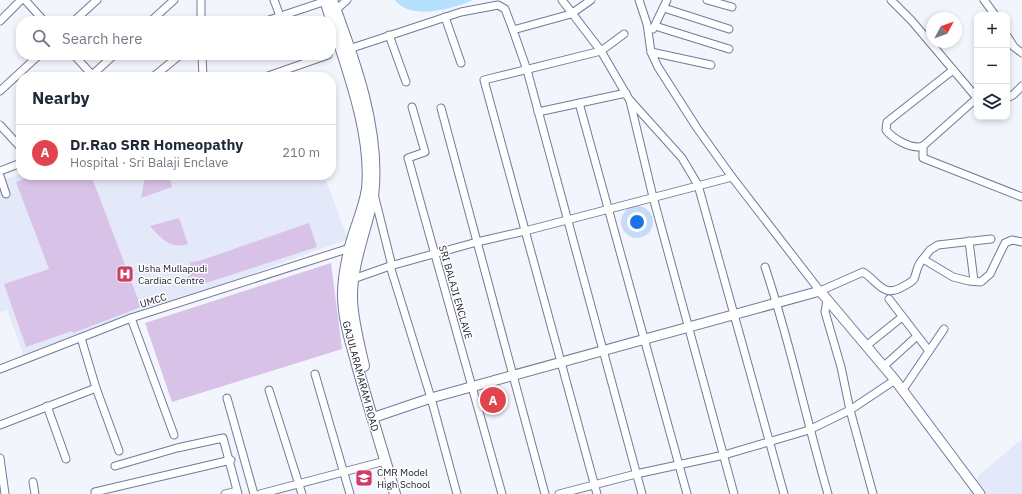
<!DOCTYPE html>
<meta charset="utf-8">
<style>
body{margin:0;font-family:"IBM Plex Sans",sans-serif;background:#f2f2f3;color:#1f2937}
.controls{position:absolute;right:12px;top:12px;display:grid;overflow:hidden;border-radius:8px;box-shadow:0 2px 6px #0003}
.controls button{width:36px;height:36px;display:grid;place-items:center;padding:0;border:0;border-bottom:1px solid #e0e1e3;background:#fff;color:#1f2937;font:20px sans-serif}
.compass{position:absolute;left:926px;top:12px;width:36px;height:36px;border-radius:50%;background:#fff;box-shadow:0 2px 6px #0003;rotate:49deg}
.you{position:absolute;left:637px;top:222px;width:14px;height:14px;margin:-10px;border:3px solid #fff;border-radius:50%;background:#1a73e8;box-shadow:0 0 0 6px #1a73e833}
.badge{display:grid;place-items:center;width:26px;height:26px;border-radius:50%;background:#db2777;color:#fff;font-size:13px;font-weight:700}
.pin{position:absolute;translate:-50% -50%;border:2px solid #fff;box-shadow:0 1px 4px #0006}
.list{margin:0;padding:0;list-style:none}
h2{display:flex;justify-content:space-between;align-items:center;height:52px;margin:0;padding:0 16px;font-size:17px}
h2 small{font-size:13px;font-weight:400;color:#747a83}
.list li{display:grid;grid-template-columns:26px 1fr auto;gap:12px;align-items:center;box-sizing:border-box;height:56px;padding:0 16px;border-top:1px solid #e0e1e3}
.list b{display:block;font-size:15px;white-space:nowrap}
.list p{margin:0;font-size:13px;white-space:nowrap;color:#747a83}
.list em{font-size:13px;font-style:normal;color:#747a83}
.icon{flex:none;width:22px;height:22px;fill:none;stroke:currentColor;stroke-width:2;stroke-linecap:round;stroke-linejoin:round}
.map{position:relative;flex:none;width:1022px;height:494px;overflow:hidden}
.search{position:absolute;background:#fff;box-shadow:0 2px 6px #0003;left:16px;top:16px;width:320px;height:44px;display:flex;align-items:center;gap:10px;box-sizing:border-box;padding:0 14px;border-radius:16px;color:#747a83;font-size:15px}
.panel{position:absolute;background:#fff;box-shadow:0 2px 6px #0003;left:16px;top:72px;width:320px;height:108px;border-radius:16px}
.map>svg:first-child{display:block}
</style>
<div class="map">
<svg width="1022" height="494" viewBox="0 0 1022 494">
<rect width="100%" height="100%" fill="#f3f5fd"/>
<g fill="#e4e9fa">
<polygon points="21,174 324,175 348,239 24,356 7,310 0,312 0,181"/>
<polygon points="1022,439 1022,494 968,494 980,474"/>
</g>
<g fill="#d9c2e8">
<polygon points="33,175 91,175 141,307 73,333 72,331 26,347 4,284 49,269 16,182"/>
<polygon points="147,175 169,175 172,187 141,198 144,182"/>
<path d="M179 218 188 244C170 250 161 238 150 226Z"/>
<polygon points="309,223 317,247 209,282 186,285 190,262 199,261"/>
<polygon points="331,263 342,349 172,402 145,323"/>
</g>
<path fill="#b5e1fd" d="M395 0H473C453 9 410 21 395 0Z"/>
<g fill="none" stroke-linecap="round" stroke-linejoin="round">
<g stroke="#727a99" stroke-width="9">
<g id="minor">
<polyline points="25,0 44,21"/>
<polyline points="201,0 201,21"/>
<polyline points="274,0 280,16"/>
<polyline points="562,0 601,51 629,99 682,158 698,185 784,494"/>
<polyline points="591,0 571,14 513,30 527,70 642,494"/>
<path d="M639 0 647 24 651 52 658 67 697 128 732 177 820 291 863 272C879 282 883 299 904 286 908 284 912 282 914 279 917 272 917 264 923 259L953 277 969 281 981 282 990 274 1005 243 1012 240 1022 242"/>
<polyline points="707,0 732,7"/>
<polyline points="891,0 911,20 977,98"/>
<polyline points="984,0 995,15"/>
<polyline points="664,8 729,29"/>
<polyline points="336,10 347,0"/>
<polyline points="445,17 461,63"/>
<polyline points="0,21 21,0"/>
<polyline points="74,21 97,0"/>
<polyline points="151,21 174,0"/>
<polyline points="266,21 326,1"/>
<polyline points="655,26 729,49"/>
<polyline points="653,29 667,0"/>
<polyline points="389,35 406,82"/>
<polyline points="1007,36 1014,47 1022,53"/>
<polyline points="349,49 461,12 498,5 505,9 513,30"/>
<polyline points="651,52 711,65"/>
<polyline points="74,55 94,77"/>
<polyline points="202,55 203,77"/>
<path d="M953 70 887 122 886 130C893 139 912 150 923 146L977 98"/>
<polyline points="92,75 114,55"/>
<polyline points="153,77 180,55"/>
<polyline points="265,77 328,55"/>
<polyline points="0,91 39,55"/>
<polyline points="1007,98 1013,95 1022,86"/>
<polyline points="630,101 653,197 734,494"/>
<polyline points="579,103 687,494"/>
<polyline points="412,107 425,152 408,158 502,494"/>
<polyline points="441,108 545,494"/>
<polyline points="538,112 626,93"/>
<polyline points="0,125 21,148"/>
<polyline points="923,146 923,158 1022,197"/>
<polyline points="0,171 21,163"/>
<polyline points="0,176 6,194"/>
<polyline points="374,194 392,266"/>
<polyline points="969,241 974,281"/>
<polyline points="923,259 930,250 938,245 991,239"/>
<polyline points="390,266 431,398 457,494"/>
<path d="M765 267C790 341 806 419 828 494"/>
<polyline points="353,279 390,266 477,242 525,231 732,177"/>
<polyline points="889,299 929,351"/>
<polyline points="827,300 825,312 841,367 850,410 873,494"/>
<polyline points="131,318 174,435"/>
<polyline points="81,338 96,388 119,451"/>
<polyline points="866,346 902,317"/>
<polyline points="883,367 917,336"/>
<polyline points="0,369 131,318 353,247"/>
<polyline points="315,374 350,494"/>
<polyline points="269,390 302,494"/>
<polyline points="902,391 944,329"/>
<polyline points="227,398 254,494"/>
<polyline points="47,406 66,459"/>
<polyline points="0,425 96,388"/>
<polyline points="0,458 5,494"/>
<polyline points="115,466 177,448 223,438 238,494"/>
<polyline points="33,482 35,494"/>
<polyline points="95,494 95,492 231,460"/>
<polyline points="225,494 237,491"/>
<polyline points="260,494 385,461"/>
<polyline points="559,494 636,474 724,455 809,430 850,410 895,380"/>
<polyline points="597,494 484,80 601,51 624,34"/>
</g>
</g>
<g stroke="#727a99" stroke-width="11">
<polyline id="tertiary" points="372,418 431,398 820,291 895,380 980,494"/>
</g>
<g stroke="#727a99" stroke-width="12">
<g id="secondary">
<path d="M325 0C342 56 373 130 367 189 364 209 355 227 350 247 345 268 341 289 344 310 346 330 353 349 358 369 370 411 383 452 395 494"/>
<path d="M332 0C355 61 381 132 373 197 366 231 351 265 352 300 353 322 359 344 364 366"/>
</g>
</g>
<use href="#minor" stroke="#fff" stroke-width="7"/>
<use href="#tertiary" stroke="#fff" stroke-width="9"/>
<use href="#secondary" stroke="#fff" stroke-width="10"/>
</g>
<defs>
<g id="hospital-square" transform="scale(0.9)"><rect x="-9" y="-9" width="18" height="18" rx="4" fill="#cc3e64" stroke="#fff"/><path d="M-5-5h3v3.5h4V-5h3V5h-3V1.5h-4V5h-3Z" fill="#fff"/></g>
<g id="school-square" transform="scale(0.9)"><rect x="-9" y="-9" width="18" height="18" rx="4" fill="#cc3e64" stroke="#fff"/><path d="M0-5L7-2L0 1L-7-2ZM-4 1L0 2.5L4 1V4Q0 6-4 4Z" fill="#fff"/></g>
</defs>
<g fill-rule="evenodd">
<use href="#hospital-square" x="125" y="274"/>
<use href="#school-square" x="364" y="478"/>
</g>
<g text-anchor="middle" stroke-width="3" stroke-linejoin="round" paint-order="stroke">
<g font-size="10" fill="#181b27" stroke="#fff" text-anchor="start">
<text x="138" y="272">Usha Mullapudi<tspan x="138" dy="12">Cardiac Centre</tspan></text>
<text x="377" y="476">CMR Model<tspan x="377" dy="12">High School</tspan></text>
</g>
<g font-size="10" fill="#181b27" stroke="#fff">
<text transform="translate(456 292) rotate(74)" y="4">SRI BALAJI ENCLAVE</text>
<text transform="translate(153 300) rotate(-18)" y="4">UMCC</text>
<text transform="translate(361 376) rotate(75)" y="4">GAJULARAMARAM ROAD</text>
</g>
</g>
</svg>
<div class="controls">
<button>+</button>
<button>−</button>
<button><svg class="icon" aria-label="layers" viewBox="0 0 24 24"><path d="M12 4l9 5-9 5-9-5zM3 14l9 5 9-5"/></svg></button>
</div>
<svg class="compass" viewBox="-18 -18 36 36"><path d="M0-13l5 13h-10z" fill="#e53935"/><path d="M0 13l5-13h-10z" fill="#747a83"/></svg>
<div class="you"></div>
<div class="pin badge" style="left:493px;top:400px;background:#e0444e">A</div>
<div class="search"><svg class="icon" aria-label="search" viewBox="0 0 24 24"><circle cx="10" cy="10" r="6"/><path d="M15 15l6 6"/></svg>Search here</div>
<section class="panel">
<h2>Nearby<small></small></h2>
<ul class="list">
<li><span class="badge" style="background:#e0444e">A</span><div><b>Dr.Rao SRR Homeopathy</b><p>Hospital · Sri Balaji Enclave</p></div><em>210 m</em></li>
</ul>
</section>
</div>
